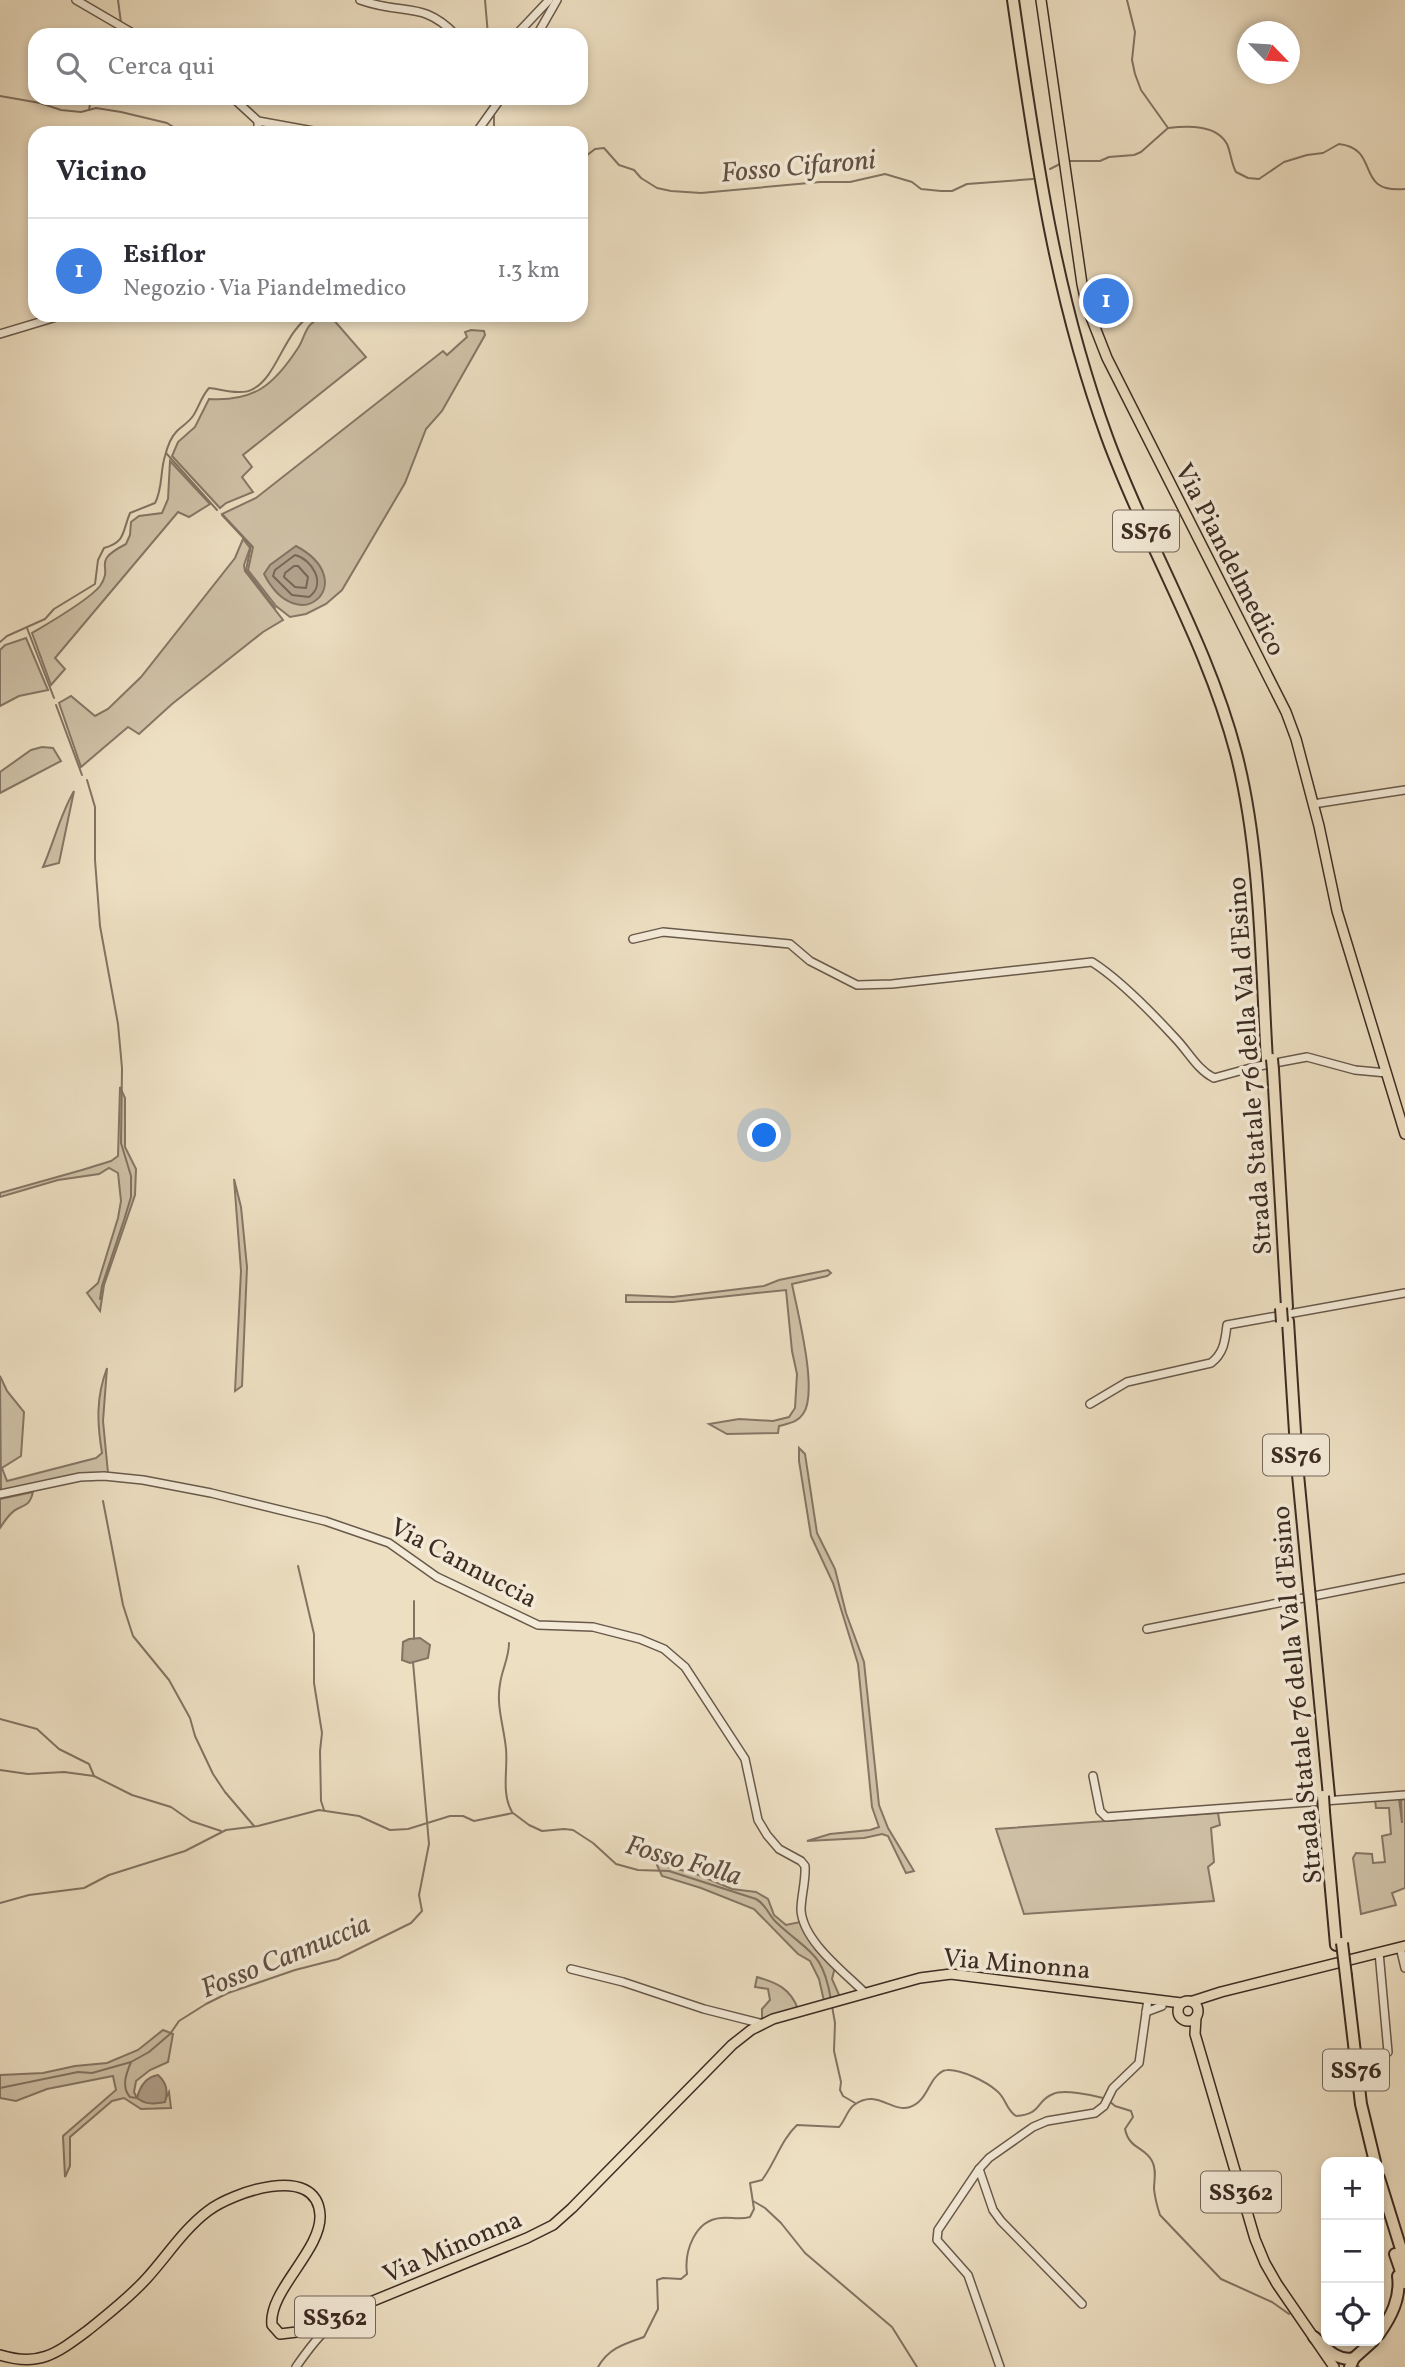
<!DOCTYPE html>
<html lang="it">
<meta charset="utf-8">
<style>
body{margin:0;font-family:Vollkorn,serif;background:#f2f2f3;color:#2b2b33}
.controls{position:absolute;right:21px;bottom:21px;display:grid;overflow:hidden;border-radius:14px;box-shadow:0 4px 10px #0003}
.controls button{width:63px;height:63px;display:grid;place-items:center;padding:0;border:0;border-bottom:2px solid #e1e1e2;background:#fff;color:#2b2b33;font:35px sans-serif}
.compass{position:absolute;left:1237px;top:21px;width:63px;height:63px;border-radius:50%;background:#fff;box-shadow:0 4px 10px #0003;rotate:115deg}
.you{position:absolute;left:765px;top:1136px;width:24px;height:24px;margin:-18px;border:5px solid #fff;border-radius:50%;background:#1a73e8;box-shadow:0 0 0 10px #1a73e833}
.badge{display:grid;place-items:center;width:46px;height:46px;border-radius:50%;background:#8f2418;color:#fff;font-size:23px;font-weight:700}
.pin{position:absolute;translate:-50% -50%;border:4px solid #fff;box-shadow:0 2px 7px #0006}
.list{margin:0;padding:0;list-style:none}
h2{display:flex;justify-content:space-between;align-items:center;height:91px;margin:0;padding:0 28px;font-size:30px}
h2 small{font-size:23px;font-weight:400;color:#7c7c81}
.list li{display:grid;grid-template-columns:46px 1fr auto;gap:21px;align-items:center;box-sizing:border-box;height:105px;padding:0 28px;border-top:2px solid #e1e1e2}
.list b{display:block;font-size:26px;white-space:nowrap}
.list p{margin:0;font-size:23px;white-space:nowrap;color:#7c7c81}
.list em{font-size:23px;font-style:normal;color:#7c7c81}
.icon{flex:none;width:38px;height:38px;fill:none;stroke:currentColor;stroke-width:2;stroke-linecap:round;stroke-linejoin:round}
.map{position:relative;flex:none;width:1405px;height:2367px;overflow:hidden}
.search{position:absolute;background:#fff;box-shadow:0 4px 10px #0003;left:28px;top:28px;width:560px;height:77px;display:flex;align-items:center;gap:18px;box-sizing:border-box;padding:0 24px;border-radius:21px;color:#7c7c81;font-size:26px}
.panel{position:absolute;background:#fff;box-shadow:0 4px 10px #0003;left:28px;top:126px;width:560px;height:196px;border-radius:21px}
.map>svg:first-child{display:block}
</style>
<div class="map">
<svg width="1405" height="2367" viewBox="0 0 1405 2367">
<rect width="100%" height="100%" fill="#eddfc2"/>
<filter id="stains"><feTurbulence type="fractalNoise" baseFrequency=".00286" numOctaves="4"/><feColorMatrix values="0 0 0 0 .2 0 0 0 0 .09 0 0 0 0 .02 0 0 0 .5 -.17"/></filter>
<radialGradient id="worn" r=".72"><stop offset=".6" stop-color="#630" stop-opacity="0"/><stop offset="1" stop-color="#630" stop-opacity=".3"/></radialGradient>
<g fill="#cfc1a7" stroke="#867665" stroke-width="2">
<path d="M332 318 366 357 243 455 252 467 242 477 253 492 226 503 220 508 172 456 178 442 195 427 209 399C254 402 274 385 298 348 303 341 305 329 311 324 317 318 324 319 332 318Z"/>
<polygon points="471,330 484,331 485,335 442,411 426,429 405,483 342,590 326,604 306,614 290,617 276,606 248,570 253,547 222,514 256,498 443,351 447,355 467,337 465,332"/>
<path d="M170 461 210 504 189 517 178 512 55 658 65 669 51 685 32 633C49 623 89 600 100 586 115 565 89 563 126 544L130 535 131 522 139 516 162 513 168 499Z"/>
<polygon points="243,539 250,548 244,565 245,571 283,620 263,632 172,704 139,734 128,727 81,767 59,703 71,696 95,716 108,709 141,677 235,558"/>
<polygon points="26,638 48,690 19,696 0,706 0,650 5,645"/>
<polygon points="42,747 53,748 61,761 0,793 0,772 31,750"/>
<path d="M74 791 59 863 43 867C54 842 60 815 74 791Z"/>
<polygon points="120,1087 125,1098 125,1147 136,1169 135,1195 104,1285 100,1311 87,1293 98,1283 118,1218 121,1201 118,1173 109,1168 99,1174 58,1180 0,1197 0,1193 82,1170 111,1161 118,1156"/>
<polygon points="234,1179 241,1207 247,1267 242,1386 235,1391 241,1271"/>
<path d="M828 1270 831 1273 827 1276 792 1284C797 1310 819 1393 803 1414 797 1423 789 1423 779 1426L778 1433 727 1434 709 1424 739 1419 773 1421 789 1417 795 1408 797 1374 792 1351 786 1290 673 1302H626V1295L673 1297 764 1286 779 1280Z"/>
<path d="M107 1368 103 1421 108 1473H83L1 1491 0 1376 7 1391 24 1412 21 1456 2 1468 7 1481 96 1458 102 1453C97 1423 96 1397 107 1368Z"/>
<polygon points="799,1448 805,1454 817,1533 835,1569 846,1613 864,1662 879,1805 888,1828 914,1871 906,1873 888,1836 882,1834 864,1838 807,1841 830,1834 870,1830 879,1827 872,1807 858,1664 833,1583 811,1536 799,1461"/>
<path d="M33 1492C30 1504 27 1504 17 1509 10 1512 4 1522 0 1528V1499Z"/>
<polygon points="1399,1798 1402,1823 1401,1800 1405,1799 1405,1888 1392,1893 1396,1905 1361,1914 1353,1858 1356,1853 1372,1854 1373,1863 1385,1862 1382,1836 1391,1834 1389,1808 1376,1808 1375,1800"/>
<polygon points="1218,1813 1220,1825 1211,1828 1214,1862 1208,1867 1214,1901 1024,1914 996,1829"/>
<polygon points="656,1863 699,1875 732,1889 756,1892 768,1899 774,1915 786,1925 800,1922 835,1967 832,1979 840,1997 824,2001 819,1979 810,1961 798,1954 754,1909 701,1888 662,1876"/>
<path d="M757 1977C777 1983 790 1988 798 2009L762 2020V2009L770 2000 768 1989 755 1987Z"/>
<polygon points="163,2030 173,2034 168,2062 150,2070 136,2081 134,2092 137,2098 164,2102 169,2092 171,2108 141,2109 124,2098 112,2101 70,2137 70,2166 65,2177 63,2136 116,2090 113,2076 47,2089 16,2101 0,2098 0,2075 43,2073 75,2066 107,2063 138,2050"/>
</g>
<g fill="#b1a28c" stroke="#837362" stroke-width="2">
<path d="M296 546C362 581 299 642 264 574L270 565Z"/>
<polygon points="420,1638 430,1645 428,1658 410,1663 402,1660 403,1642 409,1639"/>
<path d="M158 2075C167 2083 168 2091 165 2102 154 2104 146 2105 137 2098 140 2086 146 2077 158 2075Z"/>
</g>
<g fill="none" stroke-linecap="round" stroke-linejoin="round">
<g stroke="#776758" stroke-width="2">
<path d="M295 555C312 559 327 584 309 597L292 595 273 576 275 570Z"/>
<polygon points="294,566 298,566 308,577 306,588 295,587 284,577 285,573"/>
</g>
<g stroke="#837362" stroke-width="2">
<polyline points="118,0 121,23"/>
<polyline points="485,0 488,35"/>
<polyline points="1127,0 1135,32 1132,60 1135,74 1141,90 1168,128"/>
<polyline points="0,96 40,103 61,110 81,112 96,108 121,112 167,123 183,133"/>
<polyline points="89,110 91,98"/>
<polyline points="494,133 494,113"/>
<polyline points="581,160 595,149 604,148 619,165 634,170 641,178 657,188 671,191 701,193 820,182 850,182 885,174 912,182 921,189 941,191 952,191 967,184 1033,179"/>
<path d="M1067 161H1100L1109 157 1134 155 1141 152 1168 128C1187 126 1216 124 1227 144 1231 153 1231 163 1236 172L1248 178 1259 179 1284 162 1307 155 1323 153 1339 144C1382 149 1353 194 1405 189"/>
<polyline points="1050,169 1062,163"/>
<polyline points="166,453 217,510"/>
<polyline points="222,515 251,546 246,570 275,608"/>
<polyline points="27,628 54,698"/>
<path d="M0 642 7 636 45 619 54 609 95 584 98 560 104 548C126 542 122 532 130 513L155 503C163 488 160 471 165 456 167 448 171 437 177 431 182 426 188 423 193 416 199 407 201 397 209 388 221 389 242 396 253 389 278 376 284 330 312 315"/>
<polyline points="56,705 82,775"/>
<polyline points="87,780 95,807 95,860 100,926 118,1024 122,1068 121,1143 131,1176 131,1197 124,1220 102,1286 100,1299"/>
<polyline points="103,1501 123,1605 133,1636 169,1680 190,1718 195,1736 213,1774 225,1792 254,1826"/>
<polyline points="298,1566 314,1634 314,1683 322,1733 320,1751 321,1801 324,1810"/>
<polyline points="414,1639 414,1601"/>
<path d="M509 1643C509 1658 502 1669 500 1684 496 1706 504 1727 506 1749 508 1770 501 1793 512 1812"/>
<polyline points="0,1719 37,1729 59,1749 89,1764 94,1776"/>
<polyline points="0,1770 28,1774 64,1772 94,1776 132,1795 171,1807 191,1821 221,1831"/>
<path d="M0 1903 29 1895 84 1888 109 1875 185 1851 226 1830 258 1826 319 1810 359 1816 390 1830 408 1829 450 1816H463L474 1821 513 1813 529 1825 542 1831 564 1829 573 1830 593 1843 616 1864 638 1870 669 1871 756 1899C767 1905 768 1915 777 1923 809 1953 823 1951 831 2000"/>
<polyline points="832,2006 835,2023 834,2051 841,2082 840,2090 843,2096 855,2103"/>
<path d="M131 2062C126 2074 121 2087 130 2097L137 2098"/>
<polyline points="0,2088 78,2072 92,2073 131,2062 149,2052 170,2034 179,2021 206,2004 228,1993 295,1970 338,1959 411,1923 422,1911 419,1895 429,1844 413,1662"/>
<path d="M1108 2100 1115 2106 1131 2111 1133 2117 1125 2129C1129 2149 1145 2147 1152 2161 1157 2170 1154 2180 1154 2189 1155 2198 1157 2206 1160 2215L1221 2279 1272 2302 1289 2314"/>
<polyline points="753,2201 765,2208 781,2223 805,2253 892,2327 917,2367"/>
<polyline points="1357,2365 1359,2367"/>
<path d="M598 2367C609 2348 624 2344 644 2337L658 2309 657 2280 663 2278 681 2279 687 2274C684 2251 695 2220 721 2218 731 2217 740 2220 750 2217L754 2209 750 2183 762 2180C775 2163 781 2140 797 2125L839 2127C845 2121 847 2110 854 2105 877 2088 891 2113 910 2107 923 2103 927 2089 934 2079 938 2074 942 2070 947 2070 961 2069 987 2082 997 2091 1006 2098 1006 2110 1016 2116 1043 2114 1035 2101 1053 2094 1063 2089 1092 2095 1103 2098"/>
</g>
<g stroke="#69594b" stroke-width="10">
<g id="minor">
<polyline points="76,0 136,35"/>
<path d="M360 0C405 16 422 0 456 35"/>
<polyline points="516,35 549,0"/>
<polyline points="537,35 557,0"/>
<polyline points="233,98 258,121 324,133"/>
<polyline points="258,133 258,121"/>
<polyline points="476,133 501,98"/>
<polyline points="0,334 63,315"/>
<polyline points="1313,804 1405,790"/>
<path d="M633 939 663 932 790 944 810 961 857 985 892 984 1092 962C1119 979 1155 1016 1177 1040 1189 1053 1198 1070 1214 1078L1254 1067 1307 1057 1355 1070 1387 1073"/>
<path d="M1090 1404 1127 1382 1211 1363C1224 1353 1225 1341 1227 1325L1405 1293"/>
<path d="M0 1494 80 1477 104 1476 143 1480 211 1493 325 1521 389 1543 437 1577 538 1625 593 1627 640 1639 664 1649 685 1667 745 1759 758 1820 767 1835 779 1849 801 1861 805 1866C806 1881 801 1896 801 1910 803 1941 843 1971 864 1992"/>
<polyline points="1147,1629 1405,1578"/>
<polyline points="1093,1776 1100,1811 1106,1817 1405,1795"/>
<polyline points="1400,1947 1405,1968"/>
<polyline points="1379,1952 1388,2052"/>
<polyline points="571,1969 623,1982 704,2009 763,2024"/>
<polyline points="1146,2012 1162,2006"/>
<polyline points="979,2169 993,2210 1001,2221 1082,2304"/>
<path d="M296 2367C305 2354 314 2341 326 2330 335 2322 348 2321 353 2310"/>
<polyline points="1000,2367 968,2275 937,2240 938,2230 979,2169 989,2158 1033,2127 1047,2121 1095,2113 1104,2106 1113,2088 1139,2063 1148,1999"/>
</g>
</g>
<g stroke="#3d2c23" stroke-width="12">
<g id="major">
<polyline points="1041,0 1082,284 1087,307 1107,358 1286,712 1296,739 1319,826 1337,911 1405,1134"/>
<circle cx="1188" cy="2011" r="10"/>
<polyline points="1193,2001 1221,1992 1405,1946"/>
<polyline points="1196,2017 1195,2034 1255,2239 1265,2263 1277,2284 1334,2367"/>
<path d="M0 2355C39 2367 56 2354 87 2331 108 2314 129 2298 147 2278 167 2256 184 2229 208 2211 231 2193 317 2162 320 2215 322 2250 268 2291 272 2325L280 2334 297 2332 527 2238 553 2225 572 2208 732 2045 751 2030 773 2019 920 1978 951 1974 1181 2003"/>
</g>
</g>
<g stroke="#3d2c23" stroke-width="14">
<g id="highway">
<path d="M1013 0C1035 151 1054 292 1107 437 1146 544 1207 642 1236 753 1261 849 1261 962 1267 1061"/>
<polyline points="1273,1070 1287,1307"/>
<polyline points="1288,1321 1297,1464 1309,1589"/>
<polyline points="1311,1608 1329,1796"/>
<polyline points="1324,1812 1336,1945"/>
<polyline points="1346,1976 1361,2104 1375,2162"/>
<polyline points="1379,2178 1405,2262"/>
<polyline points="1395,2254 1405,2283"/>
<path d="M1379 2334C1391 2317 1401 2298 1398 2276"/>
<path d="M1314 2337C1326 2348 1337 2362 1354 2358"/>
<polyline points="1350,2367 1354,2358 1373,2341"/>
</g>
</g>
<use href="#minor" stroke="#f3ead7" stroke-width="7"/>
<use href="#major" stroke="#eddfc2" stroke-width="9"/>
<use href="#highway" stroke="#eddfc2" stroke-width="10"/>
<g stroke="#3d2c23" stroke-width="14" stroke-linecap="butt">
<g id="highway-bridge">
<polyline points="1272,1059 1273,1070"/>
<polyline points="1281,1308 1282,1322"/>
<polyline points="1309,1589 1311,1608"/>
<polyline points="1323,1796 1324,1812"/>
<polyline points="1342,1943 1346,1976"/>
</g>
</g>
<use href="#highway-bridge" stroke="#eddfc2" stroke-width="10"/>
</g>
<g text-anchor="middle" stroke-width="7" stroke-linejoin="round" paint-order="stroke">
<g fill="#f3ead7" stroke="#746559" stroke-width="2">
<rect x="1113" y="510.5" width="66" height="41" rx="5"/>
<rect x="1263" y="1434.5" width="66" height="41" rx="5"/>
<rect x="1323" y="2049.5" width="66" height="41" rx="5"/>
<rect x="1201" y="2171.5" width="80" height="41" rx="5"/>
<rect x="295" y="2296.5" width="80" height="41" rx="5"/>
</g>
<g font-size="24" font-weight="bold" fill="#3d2c23">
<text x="1146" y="539">SS76</text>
<text x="1296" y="1463">SS76</text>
<text x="1356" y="2078">SS76</text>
<text x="1241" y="2200">SS362</text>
<text x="335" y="2325">SS362</text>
</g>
<g font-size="26" fill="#3d2c23" stroke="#f3ead7">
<text transform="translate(1231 559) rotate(63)" y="9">Via Piandelmedico</text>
<text transform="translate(1249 1066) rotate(-94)" y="9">Strada Statale 76 della Val d'Esino</text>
<text transform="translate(464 1562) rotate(28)" y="9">Via Cannuccia</text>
<text transform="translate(1296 1695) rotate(-95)" y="9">Strada Statale 76 della Val d'Esino</text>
<text transform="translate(1017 1963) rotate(5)" y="9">Via Minonna</text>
<text transform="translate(452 2246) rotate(-23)" y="9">Via Minonna</text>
</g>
<g font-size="28" font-style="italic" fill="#604f42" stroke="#f3ead7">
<text transform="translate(798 165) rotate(-5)" y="10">Fosso Cifaroni</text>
<text transform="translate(684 1859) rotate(16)" y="10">Fosso Folla</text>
<text transform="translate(285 1955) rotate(-22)" y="10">Fosso Cannuccia</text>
</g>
</g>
<rect width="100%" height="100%" filter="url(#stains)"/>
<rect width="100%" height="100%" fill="url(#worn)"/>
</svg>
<div class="controls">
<button>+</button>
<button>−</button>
<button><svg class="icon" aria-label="locate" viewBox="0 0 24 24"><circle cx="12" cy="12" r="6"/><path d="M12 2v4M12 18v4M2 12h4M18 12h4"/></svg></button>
</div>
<svg class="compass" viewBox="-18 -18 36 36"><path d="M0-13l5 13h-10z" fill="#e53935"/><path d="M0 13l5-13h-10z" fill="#7c7c81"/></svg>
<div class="you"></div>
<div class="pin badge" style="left:1106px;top:301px;background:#3f7fe0">1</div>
<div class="search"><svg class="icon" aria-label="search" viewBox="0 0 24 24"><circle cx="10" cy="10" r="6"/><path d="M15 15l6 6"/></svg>Cerca qui</div>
<section class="panel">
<h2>Vicino<small></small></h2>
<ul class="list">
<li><span class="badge" style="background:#3f7fe0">1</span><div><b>Esiflor</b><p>Negozio · Via Piandelmedico</p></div><em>1.3 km</em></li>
</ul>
</section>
</div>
